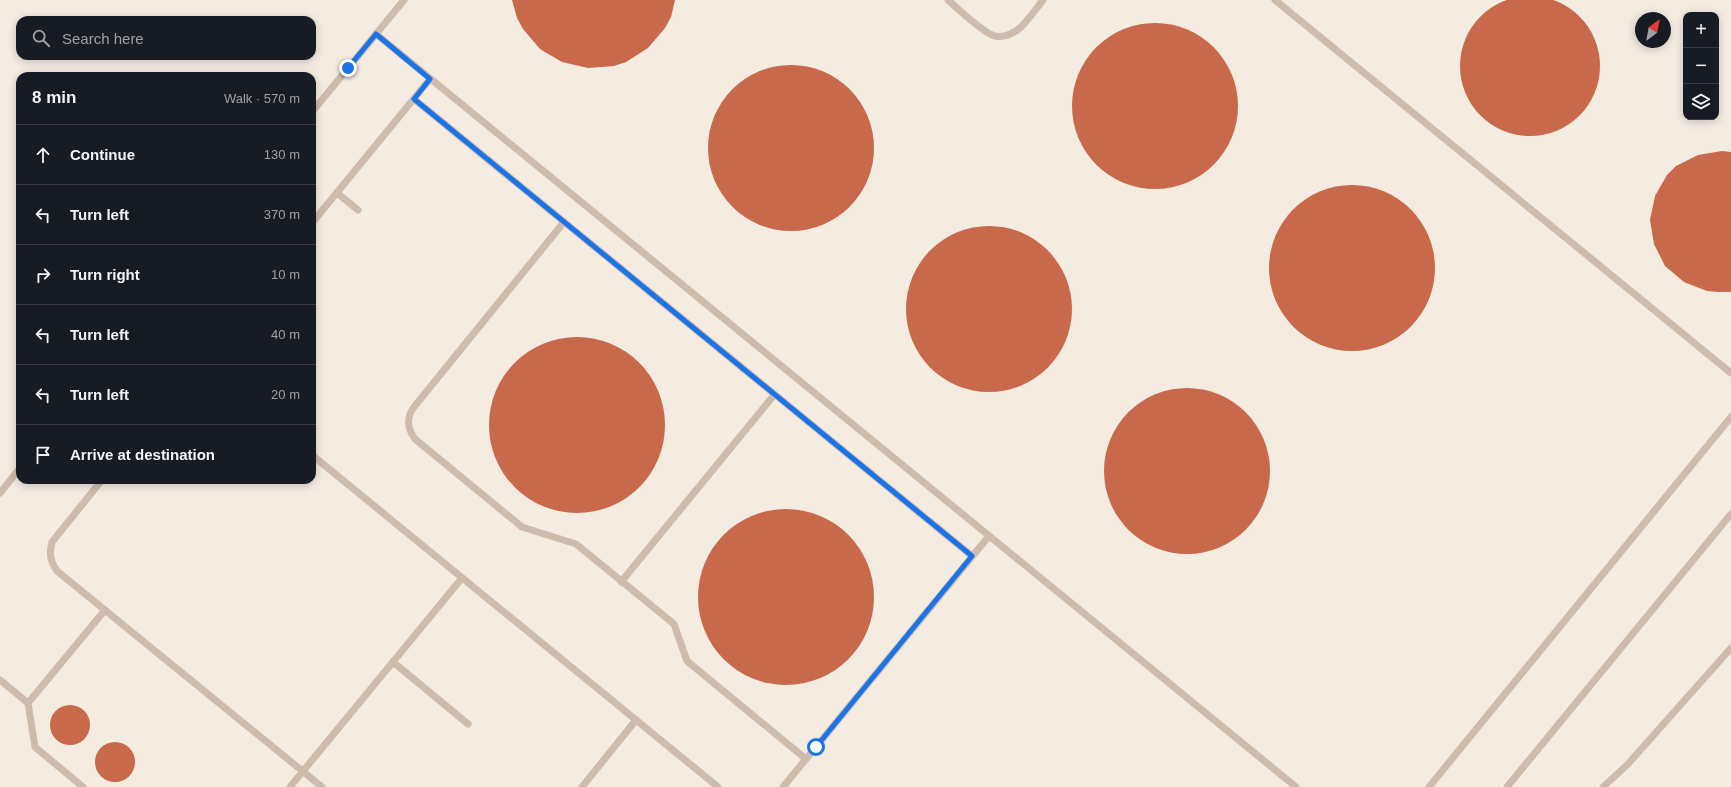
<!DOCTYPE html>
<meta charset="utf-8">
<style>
body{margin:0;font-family:Helvetica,sans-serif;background:#242831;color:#f1f3f6}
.controls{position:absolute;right:12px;top:12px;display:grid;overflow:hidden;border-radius:8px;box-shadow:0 2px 10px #0003}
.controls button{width:36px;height:36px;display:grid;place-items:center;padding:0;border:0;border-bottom:1px solid #363941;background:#171b24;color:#f1f3f6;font:20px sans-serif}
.compass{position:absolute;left:1635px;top:12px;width:36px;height:36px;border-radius:50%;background:#171b24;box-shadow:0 2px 10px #0003;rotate:32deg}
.stop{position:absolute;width:12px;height:12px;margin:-9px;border:3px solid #1a73e8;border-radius:50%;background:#fff}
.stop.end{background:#1a73e8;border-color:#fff;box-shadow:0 1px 4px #0008}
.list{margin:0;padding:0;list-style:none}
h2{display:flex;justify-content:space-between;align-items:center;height:52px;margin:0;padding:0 16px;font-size:17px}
h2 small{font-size:13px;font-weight:400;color:#9ea1a6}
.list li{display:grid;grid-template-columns:26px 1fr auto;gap:12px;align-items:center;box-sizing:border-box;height:60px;padding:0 16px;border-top:1px solid #363941}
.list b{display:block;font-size:15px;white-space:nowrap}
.list em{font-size:13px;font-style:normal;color:#9ea1a6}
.icon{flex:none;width:22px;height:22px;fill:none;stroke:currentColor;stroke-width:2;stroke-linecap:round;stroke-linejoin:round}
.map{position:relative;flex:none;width:1731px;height:787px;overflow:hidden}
.search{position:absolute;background:#171b24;box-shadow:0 2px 10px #0003;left:16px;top:16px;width:300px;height:44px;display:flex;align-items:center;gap:10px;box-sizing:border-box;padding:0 14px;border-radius:12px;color:#9ea1a6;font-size:15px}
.panel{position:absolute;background:#171b24;box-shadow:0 2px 10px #0003;left:16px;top:72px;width:300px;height:412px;border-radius:12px}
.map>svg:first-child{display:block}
</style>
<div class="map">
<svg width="1731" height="787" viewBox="0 0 1731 787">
<rect width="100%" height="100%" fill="#f4ebe1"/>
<g fill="#c8694b">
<circle cx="1530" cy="66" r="70"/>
<polygon points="512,0 675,0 671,17 665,28 648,48 626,62 614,66 588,68 562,62 540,49 523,29 517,18"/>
<circle cx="1155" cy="106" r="83"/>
<circle cx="791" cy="148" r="83"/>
<polygon points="1722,151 1731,152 1731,292 1719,292 1707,291 1684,282 1665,266 1654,244 1650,220 1655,196 1667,175 1676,166 1698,155"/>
<circle cx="1352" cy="268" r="83"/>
<circle cx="989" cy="309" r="83"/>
<circle cx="577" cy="425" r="88"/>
<circle cx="1187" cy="471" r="83"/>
<circle cx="786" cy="597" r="88"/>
<circle cx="70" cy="725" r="20"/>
<circle cx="115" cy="762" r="20"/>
</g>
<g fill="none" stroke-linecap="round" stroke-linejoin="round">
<g stroke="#cdbbac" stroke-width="7">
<path d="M948 0C958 9 983 33 995 36 1005 38 1014 33 1021 27 1029 19 1036 9 1043 0"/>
<polyline points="1275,0 1731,373"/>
<polyline points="376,34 1296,787"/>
<polyline points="414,99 972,556"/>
<polyline points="312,112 404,0"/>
<polyline points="337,193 358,210"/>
<path d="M564 222 414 407C406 418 407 428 415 439L522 527 576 544 674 624 687 661 806 759"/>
<polyline points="312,223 430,79"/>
<polyline points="312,455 718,787"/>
<path d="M102 480 52 542C49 553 50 561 57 571L322 787"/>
<polyline points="0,493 20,468"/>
<polyline points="621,582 774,395"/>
<polyline points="393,662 468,724"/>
<polyline points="0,680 28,703 35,747 83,787"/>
<polyline points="28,703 105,610"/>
<polyline points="290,787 462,578"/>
<polyline points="582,787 636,720"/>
<polyline points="783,787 989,536"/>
<polyline points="1429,787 1731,417"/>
<polyline points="1507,787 1731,514"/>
<polyline points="1603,787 1627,765 1731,648"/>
</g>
</g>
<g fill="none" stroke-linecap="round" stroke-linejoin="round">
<polyline stroke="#1a73e8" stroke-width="5" points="348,68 376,34 430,79 414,99 972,556 816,747"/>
</g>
</svg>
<div class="controls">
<button>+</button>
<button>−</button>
<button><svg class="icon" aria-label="layers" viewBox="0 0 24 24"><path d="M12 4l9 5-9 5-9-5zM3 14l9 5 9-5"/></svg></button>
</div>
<svg class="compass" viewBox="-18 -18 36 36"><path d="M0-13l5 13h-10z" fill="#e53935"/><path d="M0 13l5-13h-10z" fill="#9ea1a6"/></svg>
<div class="stop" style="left:816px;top:747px"></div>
<div class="stop end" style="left:348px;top:68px"></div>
<div class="search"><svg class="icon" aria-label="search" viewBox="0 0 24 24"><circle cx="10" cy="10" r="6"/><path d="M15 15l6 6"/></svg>Search here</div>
<section class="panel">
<h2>8 min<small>Walk · 570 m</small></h2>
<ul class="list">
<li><svg class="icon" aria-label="ahead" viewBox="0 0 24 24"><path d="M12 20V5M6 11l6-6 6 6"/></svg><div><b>Continue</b></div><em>130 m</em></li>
<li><svg class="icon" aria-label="left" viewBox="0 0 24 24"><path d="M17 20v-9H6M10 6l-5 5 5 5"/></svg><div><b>Turn left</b></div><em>370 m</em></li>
<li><svg class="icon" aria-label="right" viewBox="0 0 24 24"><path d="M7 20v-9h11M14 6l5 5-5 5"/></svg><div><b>Turn right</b></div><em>10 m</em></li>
<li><svg class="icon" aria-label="left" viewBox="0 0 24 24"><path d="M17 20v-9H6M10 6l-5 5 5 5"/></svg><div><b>Turn left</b></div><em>40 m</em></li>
<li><svg class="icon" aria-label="left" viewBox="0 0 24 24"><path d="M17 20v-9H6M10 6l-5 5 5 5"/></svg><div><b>Turn left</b></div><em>20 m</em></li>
<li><svg class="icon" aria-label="arrive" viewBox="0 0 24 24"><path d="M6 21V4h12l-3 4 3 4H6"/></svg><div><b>Arrive at destination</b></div></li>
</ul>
</section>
</div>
